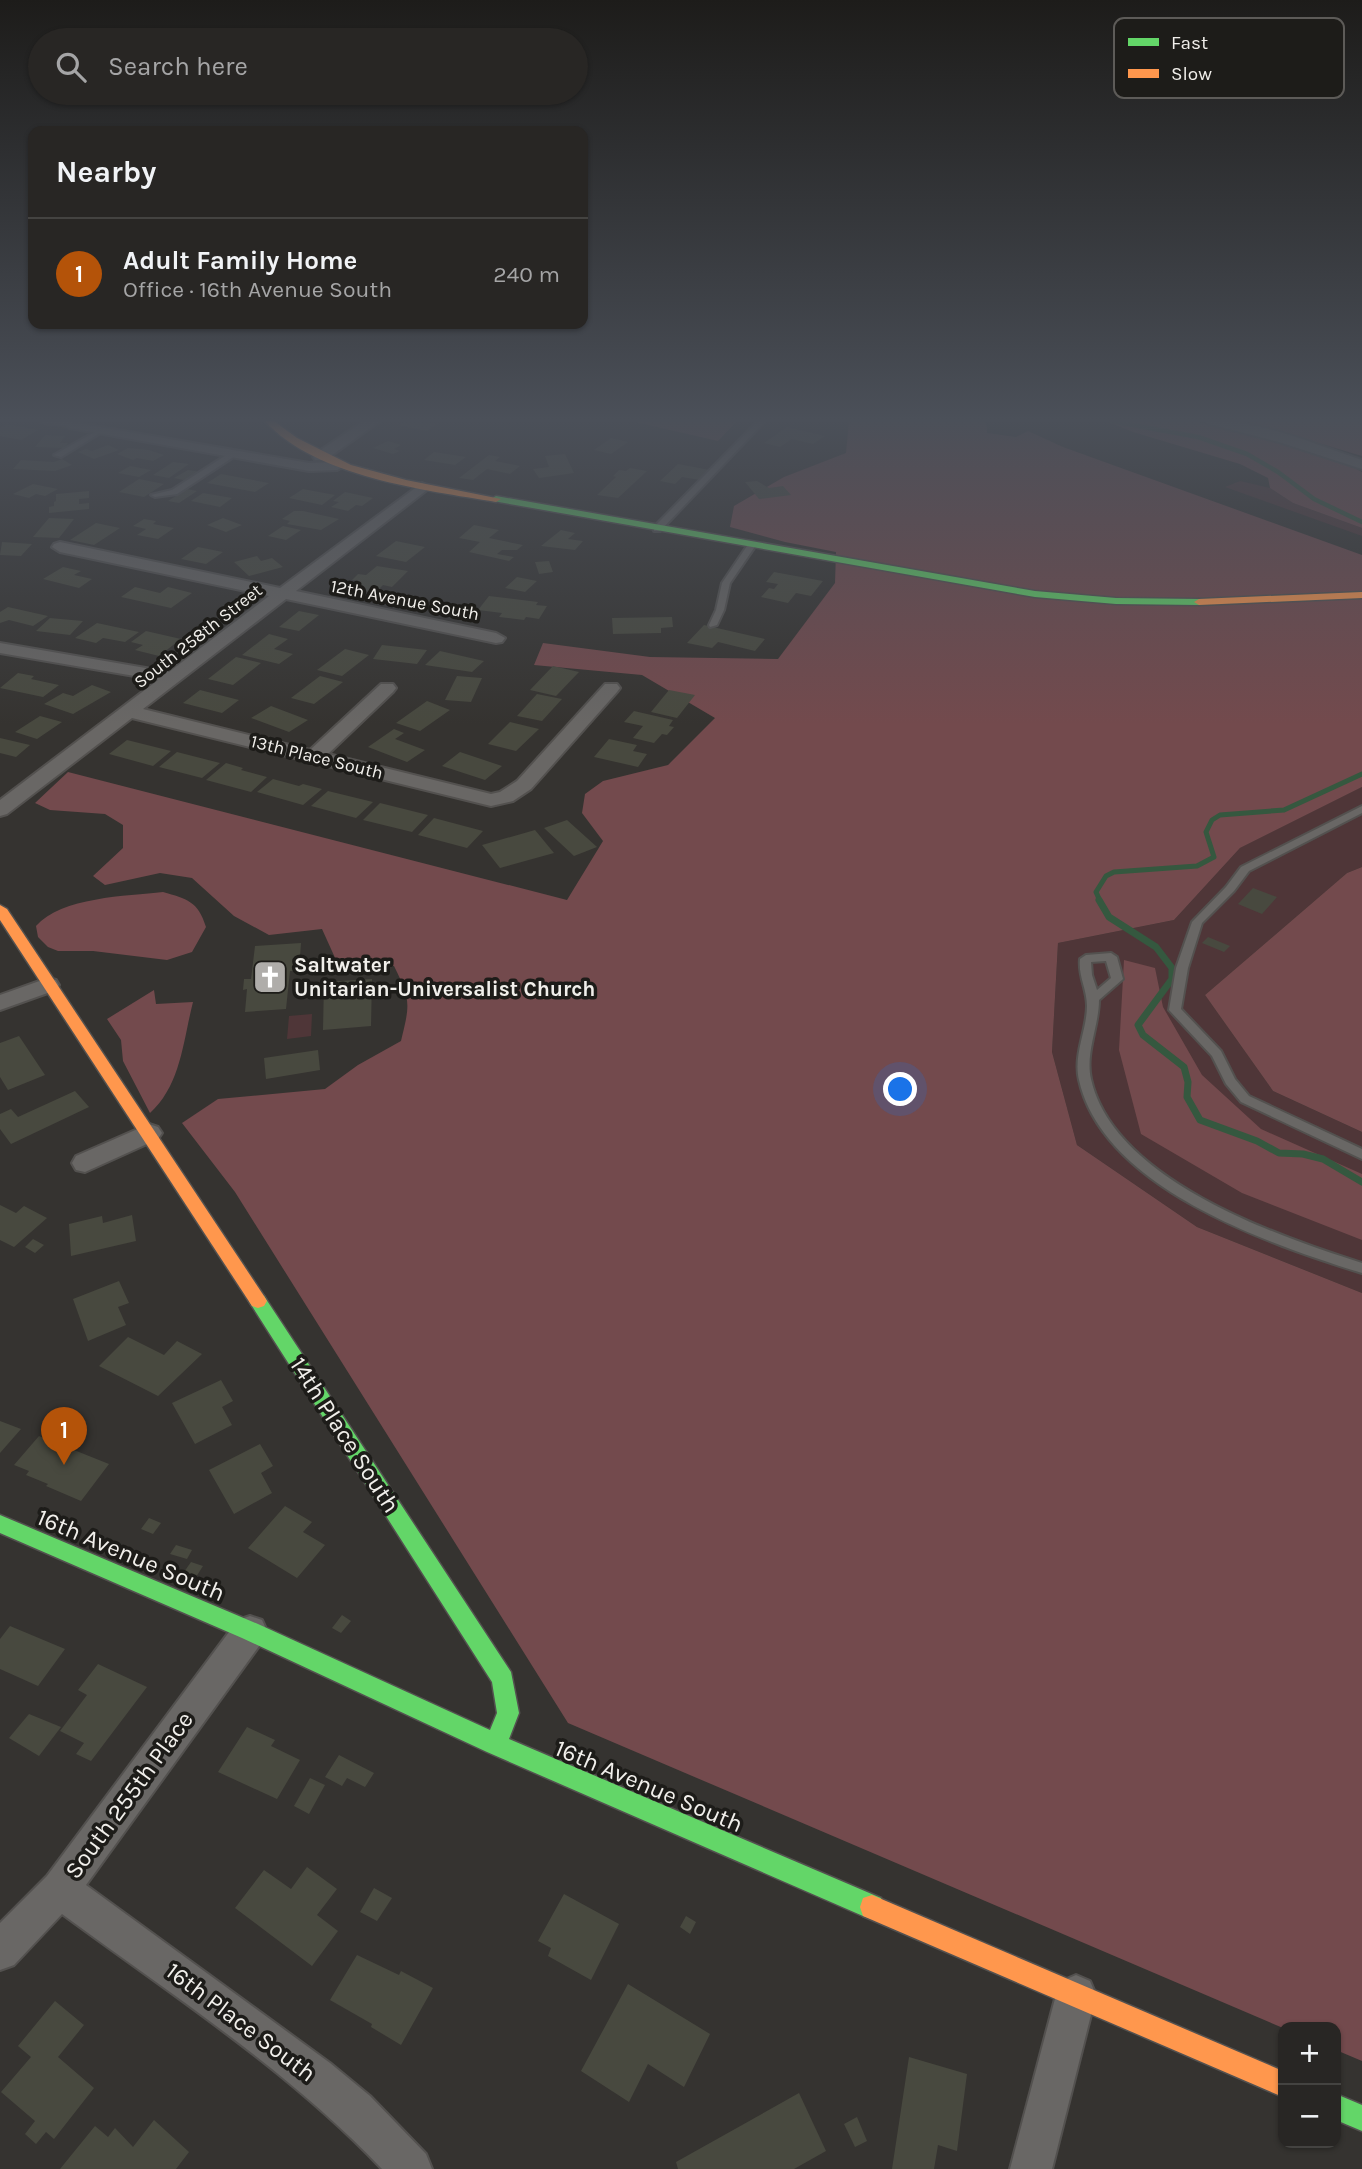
<!DOCTYPE html>
<meta charset="utf-8">
<style>
body{margin:0;font-family:Karla,sans-serif;background:#302e2c;color:#f1f3f6}
.controls{position:absolute;right:21px;bottom:21px;display:grid;overflow:hidden;border-radius:14px;box-shadow:0 2px 5px #0004}
.controls button{width:63px;height:63px;display:grid;place-items:center;padding:0;border:0;border-bottom:2px solid #444341;background:#282624;color:#f1f3f6;font:35px sans-serif}
.you{position:absolute;left:901px;top:1090px;width:24px;height:24px;margin:-18px;border:5px solid #fff;border-radius:50%;background:#1a73e8;box-shadow:0 0 0 10px #1a73e833}
.badge{display:grid;place-items:center;width:46px;height:46px;border-radius:50%;background:#b45309;color:#fff;font-size:23px;font-weight:700}
.pin{position:absolute;translate:-50% -58px;filter:drop-shadow(0 2px 4px #0008)}
.pin::after{content:'';position:absolute;top:37px;width:24px;height:21px;background:inherit;clip-path:polygon(0 0,100% 0,50% 100%)}
.list{margin:0;padding:0;list-style:none}
h2{display:flex;justify-content:space-between;align-items:center;height:91px;margin:0;padding:0 28px;font-size:30px}
h2 small{font-size:23px;font-weight:400;color:#a5a5a6}
.list li{display:grid;grid-template-columns:46px 1fr auto;gap:21px;align-items:center;box-sizing:border-box;height:112px;padding:0 28px;border-top:2px solid #444341}
.list b{display:block;font-size:26px;white-space:nowrap}
.list p{margin:0;font-size:23px;white-space:nowrap;color:#a5a5a6}
.list em{font-size:23px;font-style:normal;color:#a5a5a6}
.icon{flex:none;width:38px;height:38px;fill:none;stroke:currentColor;stroke-width:2;stroke-linecap:round;stroke-linejoin:round}
.map{position:relative;flex:none;width:1362px;height:2169px;overflow:hidden}
.search{position:absolute;background:#282624;box-shadow:0 2px 5px #0004;left:28px;top:28px;width:560px;height:77px;display:flex;align-items:center;gap:18px;box-sizing:border-box;padding:0 24px;border-radius:38px;color:#a5a5a6;font-size:26px}
.panel{position:absolute;background:#282624;box-shadow:0 2px 5px #0004;left:28px;top:126px;width:560px;height:203px;border-radius:14px}
.map>svg:first-child{display:block}
</style>
<div class="map">
<svg width="1362" height="2169" viewBox="0 0 1362 2169">
<rect width="100%" height="100%" fill="#353330"/>
<g fill="#4f3638">
<polygon points="1240,481 1270,488 1293,503 1362,528 1362,536 1225,487"/>
<polygon points="1362,787 1362,867 1347,873 1205,995 1273,1091 1362,1132 1362,1293 1197,1227 1077,1145 1052,1052 1058,943 1174,920 1240,848"/>
<polygon points="312,1014 311,1036 287,1039 289,1016"/>
</g>
<g fill="#734a4d">
<polygon points="631,421 737,421 718,441"/>
<path d="M849 421H983L987 426V433L1016 437 1028 431 1063 447 1362 555V787L1240 848 1174 920 1058 943 1052 1052 1077 1145 1197 1227 1362 1293V2061L1336 2050V2027L1283 2028 568 1723 235 1192 182 1123 218 1099 325 1089 358 1065 401 1041C410 1004 411 1000 394 966L336 960 322 929 269 935 234 916 192 878 160 873 105 885 93 876 123 848V825L105 814 50 810 35 803 68 772 567 900 603 841 582 813 585 794 603 781 668 765 715 718 642 675 534 665 543 643 650 657 778 659 835 583 836 552 785 542 730 527 734 506 784 477 846 453Z"/>
<polygon points="1106,421 1193,421 1247,434 1345,463 1362,472 1362,528 1293,503 1270,488 1268,478 1240,464 1133,432"/>
<polygon points="1245,421 1362,421 1362,456"/>
<polygon points="1362,867 1362,1132 1273,1091 1205,995 1347,873"/>
<path d="M163 892C187 899 198 901 206 927L192 952 167 960 93 951H58L48 947 38 937 36 926C61 897 127 896 163 892Z"/>
<polygon points="1124,960 1155,968 1163,1007 1202,1075 1261,1129 1362,1174 1362,1240 1242,1193 1141,1134 1119,1050"/>
<path d="M154 990 156 1004 193 1002C183 1041 181 1085 150 1113L123 1061 121 1040 107 1019Z"/>
</g>
<g fill="none" stroke-linecap="round" stroke-linejoin="round">
<polyline stroke="#35583f" stroke-width="4.5" points="1111,421 1198,437 1247,454 1278,472 1314,499 1362,522"/>
<polyline stroke="#35583f" stroke-width="5" points="1100,901 1096,892 1106,876 1114,872 1197,866 1214,857 1206,832 1212,820 1220,815 1284,810 1362,774"/>
<polyline stroke="#35583f" stroke-width="7" points="1099,900 1109,917 1156,947 1172,968 1172,979 1138,1025 1143,1035 1184,1067 1188,1082 1187,1097 1200,1120 1257,1141 1279,1153 1303,1154 1323,1159 1362,1182"/>
</g>
<g fill="#48493f">
<polygon points="405,421 429,421 427,422 436,424 427,431 398,425"/>
<polygon points="6,424 38,430 21,440 0,436 0,428"/>
<polygon points="787,427 825,436 813,444 792,439 780,447 764,443"/>
<polygon points="45,435 65,436 60,443 68,443 64,448 35,447"/>
<polygon points="611,438 628,442 611,454 594,450"/>
<polygon points="388,441 401,445 394,449 400,451 393,454 373,448"/>
<polygon points="108,445 119,450 94,459 78,452 86,449 92,451"/>
<polygon points="128,448 149,450 164,455 153,461 137,458 133,460 117,454"/>
<polygon points="434,452 466,457 455,465 424,460"/>
<polygon points="565,454 574,473 539,478 533,469 549,467 545,456"/>
<polygon points="489,455 500,457 495,461 520,466 510,474 487,469 473,480 459,478"/>
<polygon points="62,459 72,465 55,471 13,469 21,460 54,462"/>
<polygon points="173,462 189,464 169,478 153,475"/>
<polygon points="678,464 710,470 700,480 682,477 675,484 660,481"/>
<polygon points="130,466 151,470 139,477 118,473"/>
<polygon points="630,468 647,471 618,498 597,495 616,477 613,476 619,470 626,471"/>
<polygon points="188,470 201,472 188,481 174,478"/>
<polygon points="221,474 269,483 255,492 207,483"/>
<polygon points="139,479 164,484 144,497 119,492"/>
<polygon points="757,481 769,488 783,486 791,495 759,499 745,482"/>
<polygon points="33,484 58,489 45,496 36,494 29,498 13,494"/>
<polygon points="187,489 197,491 179,503 168,501"/>
<polygon points="303,489 335,495 322,505 289,498"/>
<polygon points="89,491 89,498 79,499 79,504 89,503 89,509 49,513 49,507 54,506 54,502 56,501 56,494"/>
<polygon points="345,492 373,498 362,506 356,505 348,511 331,507 339,502 333,501"/>
<polygon points="203,493 232,498 220,507 191,501"/>
<polygon points="294,511 303,511 339,519 321,530 287,524 290,521 282,519"/>
<polygon points="49,518 74,519 59,538 33,537"/>
<polygon points="223,518 242,525 226,532 207,525"/>
<polygon points="144,519 156,521 153,524 174,528 158,539 137,535 146,529 133,526"/>
<polygon points="96,523 120,528 94,545 70,540"/>
<polygon points="474,525 499,530 489,538 523,545 517,550 502,550 497,554 514,557 509,561 469,552 480,542 459,538"/>
<polygon points="283,526 301,530 286,540 268,536"/>
<polygon points="561,530 575,533 568,539 583,541 575,550 541,546"/>
<polygon points="396,541 425,547 406,562 376,556"/>
<polygon points="2,542 32,544 21,556 0,555"/>
<polygon points="198,547 223,552 206,564 181,559"/>
<polygon points="257,556 261,561 272,558 283,567 249,576 234,562"/>
<polygon points="549,561 553,572 539,574 535,562"/>
<polygon points="377,566 408,571 392,587 383,585 375,593 352,589 360,581 352,580 358,574 366,575"/>
<polygon points="63,567 81,571 74,575 92,579 79,588 43,579"/>
<polygon points="774,572 823,581 811,596 796,593 788,603 761,597 769,588 774,589 778,584 766,582"/>
<polygon points="517,577 537,581 525,592 505,588"/>
<polygon points="135,587 160,593 168,587 192,593 171,608 121,597"/>
<polygon points="489,596 538,602 536,605 547,606 539,619 526,617 524,620 499,617 502,613 478,610"/>
<polygon points="8,607 48,616 33,626 9,620 0,623 0,612"/>
<polygon points="299,611 319,615 299,631 279,627"/>
<polygon points="672,617 673,627 661,628 661,633 613,634 612,618"/>
<polygon points="50,618 83,621 70,635 36,631"/>
<polygon points="97,623 139,632 125,642 103,638 96,643 75,638"/>
<polygon points="704,625 765,639 755,651 718,642 712,648 687,643"/>
<polygon points="146,631 181,639 159,656 135,650 143,645 131,642"/>
<polygon points="269,634 288,639 274,649 293,654 279,664 242,655"/>
<polygon points="382,645 427,650 417,664 373,659"/>
<polygon points="345,649 369,655 342,676 317,670"/>
<polygon points="440,651 484,661 472,672 425,665"/>
<polygon points="236,657 261,663 233,685 208,679"/>
<polygon points="553,666 579,672 556,696 530,690"/>
<polygon points="18,673 34,676 31,679 59,685 43,697 0,688"/>
<polygon points="320,676 343,682 314,704 291,698"/>
<polygon points="457,676 482,678 471,702 445,700"/>
<polygon points="92,685 111,692 73,714 44,704 63,693 73,696"/>
<polygon points="200,690 239,700 222,713 183,703"/>
<polygon points="669,690 695,695 677,718 651,712"/>
<polygon points="537,694 562,699 542,721 517,716"/>
<polygon points="427,701 450,710 420,731 396,723"/>
<polygon points="271,706 308,720 289,732 251,718"/>
<polygon points="634,711 673,720 669,726 674,727 667,735 662,734 654,743 633,738 643,726 624,722"/>
<polygon points="40,716 62,722 37,739 15,732"/>
<polygon points="510,722 539,729 516,751 488,744"/>
<polygon points="394,729 404,733 395,739 425,750 407,762 368,747"/>
<polygon points="0,738 30,745 16,757 0,753"/>
<polygon points="609,739 637,745 633,751 647,754 638,767 594,757"/>
<polygon points="127,740 171,751 153,766 109,754"/>
<polygon points="177,752 220,763 202,778 159,767"/>
<polygon points="460,752 502,766 485,780 442,766"/>
<polygon points="226,763 243,768 241,770 267,777 251,792 206,780"/>
<polygon points="273,779 299,786 303,784 322,789 303,805 257,792"/>
<polygon points="328,791 373,802 356,818 311,806"/>
<polygon points="380,803 428,815 412,832 363,820"/>
<polygon points="434,818 483,831 467,848 418,835"/>
<polygon points="567,820 597,847 574,856 544,828"/>
<polygon points="535,830 554,853 500,868 482,845"/>
<polygon points="1253,888 1277,897 1262,914 1238,904"/>
<polygon points="1208,937 1230,946 1224,952 1202,943"/>
<polygon points="301,943 299,971 290,971 286,1009 245,1012 247,989 243,990 244,979 251,979 255,946"/>
<polygon points="372,979 371,1026 323,1030 324,982"/>
<polygon points="19,1036 45,1075 8,1090 0,1077 0,1043"/>
<polygon points="318,1050 320,1070 266,1079 264,1058"/>
<polygon points="75,1091 89,1107 11,1144 0,1129 0,1114 11,1109 18,1117"/>
<polygon points="0,1205 16,1213 24,1206 47,1218 14,1247 0,1240"/>
<polygon points="132,1215 136,1241 71,1256 69,1224 102,1216 103,1223"/>
<polygon points="33,1239 44,1245 35,1253 25,1247"/>
<polygon points="119,1281 129,1303 118,1307 126,1325 88,1341 73,1299"/>
<polygon points="128,1337 164,1355 177,1341 202,1354 158,1396 99,1366"/>
<polygon points="221,1380 233,1401 222,1407 232,1425 195,1444 172,1403"/>
<polygon points="0,1421 21,1429 0,1453"/>
<polygon points="39,1436 109,1464 81,1501 46,1486 48,1484 26,1475 29,1471 14,1465"/>
<polygon points="260,1444 273,1466 261,1473 272,1493 234,1514 209,1470"/>
<polygon points="285,1506 312,1522 303,1532 325,1545 297,1578 248,1548"/>
<polygon points="149,1518 161,1523 153,1534 141,1529"/>
<polygon points="176,1545 192,1550 187,1559 170,1554"/>
<polygon points="191,1562 203,1566 196,1577 184,1572"/>
<polygon points="342,1615 351,1621 341,1633 332,1628"/>
<polygon points="10,1626 65,1649 38,1686 0,1669 0,1639"/>
<polygon points="98,1664 147,1687 91,1761 76,1754 84,1743 60,1731 87,1695 78,1690"/>
<polygon points="29,1714 61,1727 39,1756 9,1738"/>
<polygon points="247,1727 275,1740 271,1746 300,1760 277,1799 218,1772"/>
<polygon points="339,1755 374,1773 365,1787 347,1778 342,1786 325,1777"/>
<polygon points="310,1778 325,1785 309,1814 294,1806"/>
<polygon points="307,1867 337,1889 317,1915 338,1931 312,1966 235,1908 264,1870 291,1889"/>
<polygon points="374,1888 392,1898 377,1921 360,1912"/>
<polygon points="564,1894 619,1924 591,1980 548,1956 551,1948 538,1941"/>
<polygon points="686,1916 696,1922 690,1934 680,1927"/>
<polygon points="357,1955 399,1975 401,1971 433,1988 401,2045 371,2027 372,2024 330,2000"/>
<polygon points="628,1984 710,2034 684,2087 648,2064 629,2102 581,2071"/>
<polygon points="55,2001 84,2025 58,2057 94,2088 54,2139 46,2132 36,2144 25,2134 35,2121 1,2092 31,2057 18,2046"/>
<polygon points="909,2057 967,2074 957,2151 938,2145 934,2169 892,2169"/>
<polygon points="799,2093 826,2151 794,2169 678,2169 676,2162"/>
<polygon points="857,2117 867,2141 855,2147 844,2124"/>
<polygon points="154,2120 189,2152 176,2169 60,2169 95,2126 108,2137 115,2128 133,2147"/>
</g>
<g fill="none" stroke-linecap="round" stroke-linejoin="round">
<g stroke="#53514f" stroke-width="4">
<g id="lane">
<polygon points="41,421 60,421 73,424 70,426 44,423"/>
<polygon points="758,421 765,421 660,531 654,531 654,527"/>
<polygon points="100,429 105,430 61,457 54,455"/>
<polygon points="231,452 238,454 177,494 155,497 151,495 172,490"/>
<polygon points="749,543 756,545 730,583 724,610 717,625 710,627 709,625 716,610 722,583"/>
<polygon points="1362,806 1362,813 1249,871 1234,891 1202,923 1188,968 1181,1009 1221,1051 1235,1079 1249,1096 1362,1149 1362,1159 1241,1102 1226,1084 1212,1056 1169,1010 1176,968 1192,922 1226,887 1241,867"/>
<path d="M1111 953 1117 957 1123 979 1099 1000C1099 1026 1085 1053 1091 1079 1113 1179 1276 1236 1362 1263V1273C1269 1244 1103 1188 1079 1080 1073 1055 1087 1030 1087 1006 1087 989 1078 976 1080 959L1086 955ZM1106 961 1111 978 1097 990 1092 975 1091 962Z"/>
</g>
</g>
<g stroke="#53514f" stroke-width="4">
<g id="street">
<polygon points="65,421 309,463 337,462 344,466 337,470 309,471 70,428 63,424"/>
<polygon points="364,421 380,421 325,460 315,460 313,457 315,454"/>
<path d="M1207 421C1259 419 1313 444 1362 460V469L1279 442 1209 424Z"/>
<polygon points="422,483 429,487 427,490 296,591 496,633 505,638 502,642 496,643 286,599 143,709 310,750 381,684 393,684 396,688 393,692 328,754 491,794 500,792 517,781 605,684 617,684 620,688 617,692 531,789 513,801 491,806 132,718 7,814 0,816 0,800 158,680 0,653 0,643 169,672 269,596 60,552 52,547 54,544 60,542 280,588"/>
<polygon points="48,978 56,980 59,985 56,990 0,1010 0,995"/>
<polygon points="149,1124 158,1127 162,1133 158,1139 85,1172 76,1170 72,1163 76,1156"/>
<path d="M250 1616 262 1620 267 1631 262 1642 86 1885 330 2063 370 2096 426 2154 432 2169H382C288 2070 172 1995 62 1914L14 1965 0 1970V1923L47 1876 238 1620Z"/>
<polygon points="1076,1975 1090,1981 1096,1995 1052,2169 1010,2169 1056,1995 1062,1981"/>
</g>
</g>
<g stroke="#53514f" stroke-width="3">
<g id="fast">
<polygon points="496,496 1035,591 1116,598 1199,599 1204,602 1199,605 1116,604 1035,597 493,501 491,499"/>
<polygon points="258,1294 264,1296 511,1672 519,1713 509,1739 881,1898 884,1907 881,1916 872,1919 863,1916 487,1752 242,1638 0,1533 0,1515 258,1624 490,1730 497,1713 492,1682 252,1306 249,1301 252,1296"/>
<polygon points="1336,2094 1362,2105 1362,2131 1336,2120"/>
</g>
</g>
<g stroke="#53514f" stroke-width="3">
<g id="slow">
<path d="M265 421H274L297 438 351 465 406 480 501 499 496 502C425 490 315 477 265 421Z"/>
<polygon points="1362,592 1362,598 1199,605 1194,602 1199,599"/>
<polygon points="0,905 7,909 264,1296 267,1301 264,1306 258,1308 252,1306 0,920"/>
<polygon points="872,1895 1283,2071 1283,2097 863,1916 860,1907 863,1898"/>
</g>
</g>
<use href="#lane" fill="#696765" fill-rule="evenodd"/>
<use href="#street" fill="#696765" fill-rule="evenodd"/>
<use href="#fast" fill="#63d668" fill-rule="evenodd"/>
<use href="#slow" fill="#ff974d" fill-rule="evenodd"/>
</g>
<linearGradient id="sky" x2="0" y2="1"><stop stop-color="#1d1c1a"/><stop offset="0.58" stop-color="#4b5059"/><stop offset="1" stop-color="#4b5059" stop-opacity="0"/></linearGradient>
<rect width="1362" height="724" fill="url(#sky)"/>
<defs>
<g id="church-square" transform="scale(1.75)"><rect x="-9" y="-9" width="18" height="18" rx="4" fill="#afadaa" stroke="#1d1c19"/><path d="M-1.2-6h2.4v3.5h3.3v2.4h-3.3V6h-2.4V-.1h-3.3v-2.4h3.3Z" fill="#fff"/></g>
</defs>
<g fill-rule="evenodd">
<use href="#church-square" x="270" y="977"/>
</g>
<g text-anchor="middle" stroke-width="7" stroke-linejoin="round" paint-order="stroke">
<g font-size="18" fill="#f1efeb" stroke="#1d1c19">
<text transform="translate(405 600) rotate(11)" y="6">12th Avenue South</text>
<text transform="translate(198 636) rotate(-38)" y="6">South 258th Street</text>
<text transform="translate(317 757) rotate(14)" y="6">13th Place South</text>
</g>
<g font-size="21" font-weight="bold" fill="#f1efeb" stroke="#1d1c19" text-anchor="start">
<text x="294" y="972">Saltwater<tspan x="294" dy="24">Unitarian-Universalist Church</tspan></text>
</g>
<g font-size="24" fill="#f1efeb" stroke="#1d1c19">
<text transform="translate(345 1435) rotate(57)" y="8">14th Place South</text>
<text transform="translate(131 1555) rotate(23)" y="8">16th Avenue South</text>
<text transform="translate(649 1786) rotate(23)" y="8">16th Avenue South</text>
<text transform="translate(129 1795) rotate(-54)" y="8">South 255th Place</text>
<text transform="translate(241 2022) rotate(37)" y="8">16th Place South</text>
</g>
</g>
<rect x="1114" y="18" width="230" height="80" rx="10" fill="#1d1c19" stroke="#5d5b58" stroke-width="2"/>
<rect x="1128" y="38" width="31" height="8" fill="#63d668"/>
<rect x="1128" y="69" width="31" height="9" fill="#ff974d"/>
<g font-size="19" fill="#f1efeb">
<text x="1171" y="49">Fast</text>
<text x="1171" y="80">Slow</text>
</g>
</svg>
<div class="controls">
<button>+</button>
<button>−</button>
</div>
<div class="you"></div>
<div class="pin badge" style="left:64px;top:1465px">1</div>
<div class="search"><svg class="icon" aria-label="search" viewBox="0 0 24 24"><circle cx="10" cy="10" r="6"/><path d="M15 15l6 6"/></svg>Search here</div>
<section class="panel">
<h2>Nearby<small></small></h2>
<ul class="list">
<li><span class="badge">1</span><div><b>Adult Family Home</b><p>Office · 16th Avenue South</p></div><em>240 m</em></li>
</ul>
</section>
</div>
